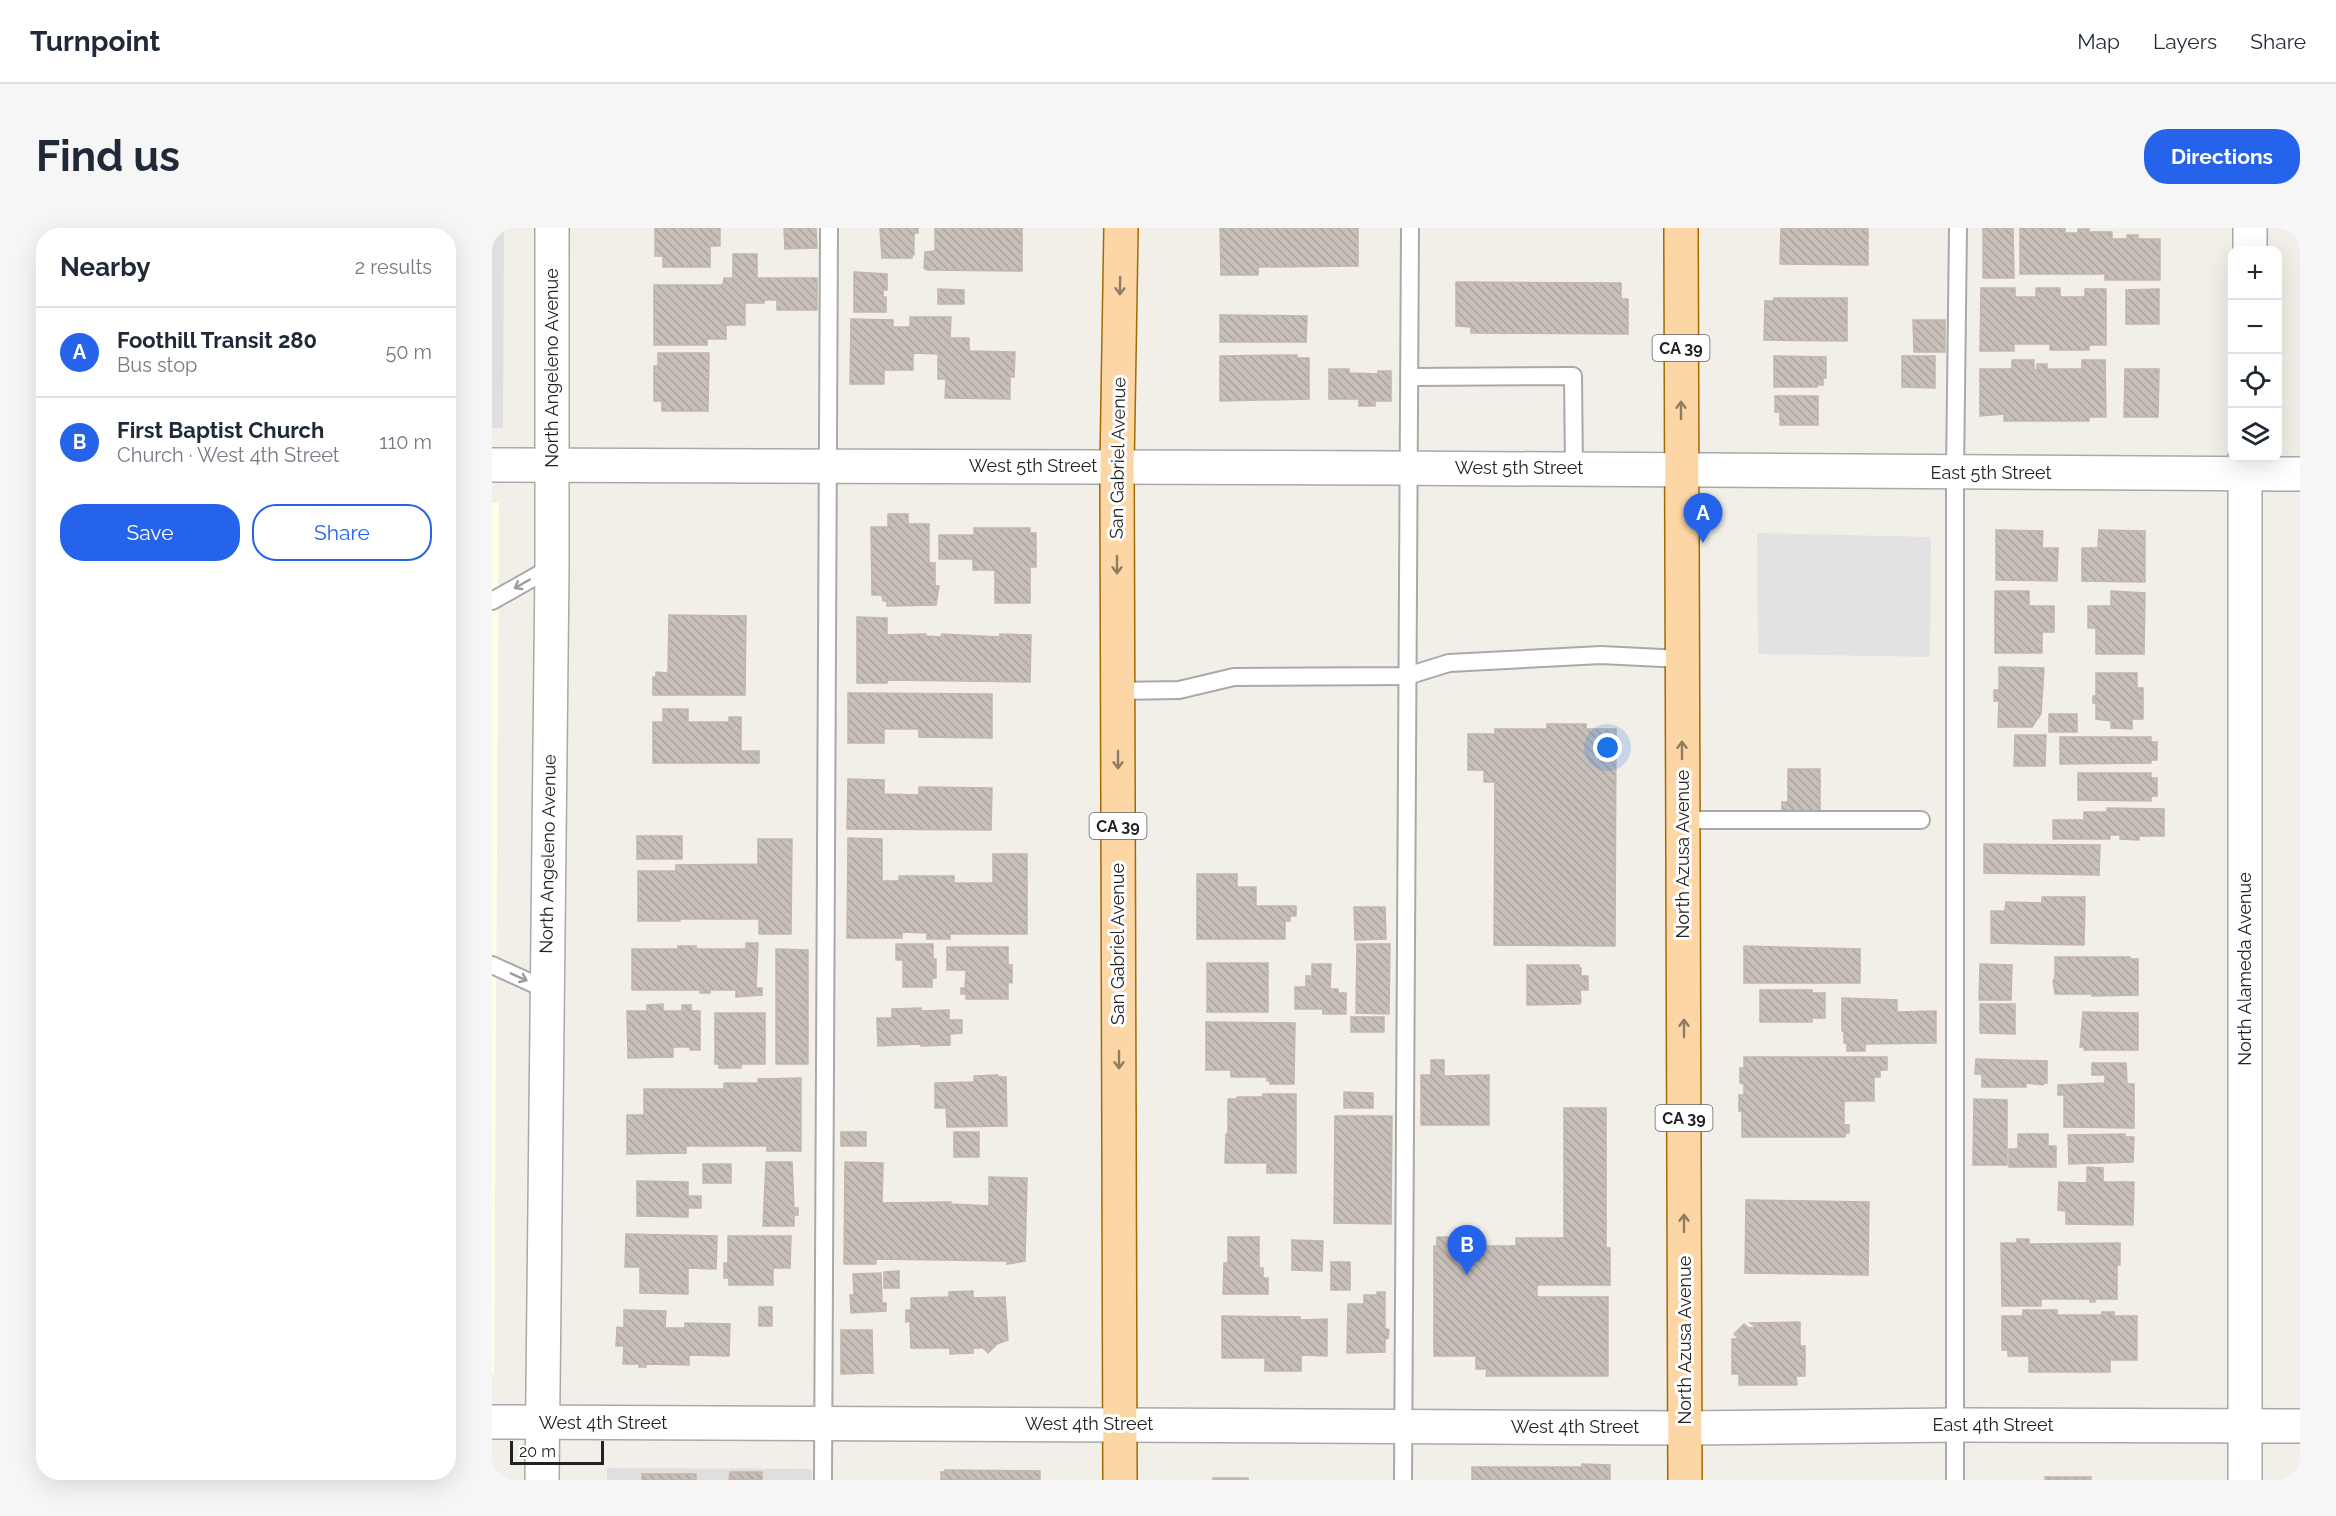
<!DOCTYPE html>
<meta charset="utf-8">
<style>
body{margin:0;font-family:Raleway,sans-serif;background:#f6f6f7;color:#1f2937}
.controls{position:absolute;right:18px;top:18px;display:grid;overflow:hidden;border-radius:12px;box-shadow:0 6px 24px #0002}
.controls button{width:54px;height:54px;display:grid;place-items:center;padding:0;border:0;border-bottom:2px solid #e0e1e3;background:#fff;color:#1f2937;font:30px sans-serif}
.scale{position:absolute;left:18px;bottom:15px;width:94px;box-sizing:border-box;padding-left:6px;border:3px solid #222;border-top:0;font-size:16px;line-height:21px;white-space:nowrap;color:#222;-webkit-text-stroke:4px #fff;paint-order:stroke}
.you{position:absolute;left:1116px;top:520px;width:21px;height:21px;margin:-15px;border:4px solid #fff;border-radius:50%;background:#1a73e8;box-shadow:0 0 0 9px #1a73e833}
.badge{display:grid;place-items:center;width:39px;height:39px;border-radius:50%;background:#2563eb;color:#fff;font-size:20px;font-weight:700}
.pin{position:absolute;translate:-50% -50px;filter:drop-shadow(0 2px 3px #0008)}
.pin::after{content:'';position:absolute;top:32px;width:21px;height:18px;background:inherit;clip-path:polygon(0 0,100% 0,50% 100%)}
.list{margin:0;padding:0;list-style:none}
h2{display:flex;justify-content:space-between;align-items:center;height:78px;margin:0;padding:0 24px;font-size:26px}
h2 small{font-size:20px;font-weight:400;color:#747a83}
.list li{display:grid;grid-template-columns:39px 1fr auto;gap:18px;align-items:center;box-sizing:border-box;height:90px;padding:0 24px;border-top:2px solid #e0e1e3}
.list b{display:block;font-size:22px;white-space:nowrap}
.list p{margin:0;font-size:20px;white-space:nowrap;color:#747a83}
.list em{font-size:20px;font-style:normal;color:#747a83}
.actions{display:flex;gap:12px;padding:18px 24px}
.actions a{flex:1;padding:14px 0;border:2px solid #2563eb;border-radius:24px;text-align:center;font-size:21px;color:#2563eb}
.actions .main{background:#2563eb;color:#fff}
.icon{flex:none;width:33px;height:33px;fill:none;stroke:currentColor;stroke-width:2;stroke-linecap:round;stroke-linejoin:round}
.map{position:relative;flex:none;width:1808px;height:1252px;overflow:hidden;border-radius:24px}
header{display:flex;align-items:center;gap:36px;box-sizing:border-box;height:84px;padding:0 30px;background:#fff;border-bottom:2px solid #e0e1e3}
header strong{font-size:28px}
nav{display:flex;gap:33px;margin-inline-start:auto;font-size:21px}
.intro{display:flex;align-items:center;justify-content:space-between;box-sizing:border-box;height:144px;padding:0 36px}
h1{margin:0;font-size:42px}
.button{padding:15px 27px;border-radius:24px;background:#2563eb;color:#fff;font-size:21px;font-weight:700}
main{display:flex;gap:36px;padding:0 36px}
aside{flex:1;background:#fff;border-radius:24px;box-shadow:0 6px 24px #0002}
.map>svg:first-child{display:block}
</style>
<header>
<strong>Turnpoint</strong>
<nav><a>Map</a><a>Layers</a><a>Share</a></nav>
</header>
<div class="intro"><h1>Find us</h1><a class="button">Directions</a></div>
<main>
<aside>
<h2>Nearby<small>2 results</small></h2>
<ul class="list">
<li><span class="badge">A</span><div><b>Foothill Transit 280</b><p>Bus stop</p></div><em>50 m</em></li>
<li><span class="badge">B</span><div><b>First Baptist Church</b><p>Church · West 4th Street</p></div><em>110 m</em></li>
</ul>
<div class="actions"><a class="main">Save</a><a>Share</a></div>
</aside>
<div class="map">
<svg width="1808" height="1252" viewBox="0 0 1808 1252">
<defs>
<pattern id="building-back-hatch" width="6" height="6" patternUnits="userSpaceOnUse" patternTransform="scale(1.5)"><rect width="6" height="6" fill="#c7bfb8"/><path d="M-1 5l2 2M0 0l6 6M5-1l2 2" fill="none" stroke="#aba49e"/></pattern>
</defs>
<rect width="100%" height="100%" fill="#f2efe9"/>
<g fill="#e0dfdf">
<polygon points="0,0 12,0 11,200 0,200"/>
<polygon points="115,1240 320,1241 320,1252 115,1252"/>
</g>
<polygon fill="#ffffe5" points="0,275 7,275 2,1146 0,1146"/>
<polygon fill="#e2e2e2" points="1265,305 1439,309 1438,429 1266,426"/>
<g fill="url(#building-back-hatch)" stroke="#c4b6ab" stroke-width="1.5">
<polygon points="163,0 228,0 228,18 218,18 218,39 171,39 171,28 163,28"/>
<polygon points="292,0 324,0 325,20 293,21"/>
<polygon points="388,0 426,0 426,5 422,5 422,27 420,27 420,30 390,30"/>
<polygon points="443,0 530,0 530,43 435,42 432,40 433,24 443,23"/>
<polygon points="728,0 866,0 866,38 766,39 766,47 729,47"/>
<polygon points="1289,0 1376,1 1376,37 1288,36"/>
<polygon points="1491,0 1521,0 1522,50 1491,50"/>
<polygon points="1528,0 1573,0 1573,3 1570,5 1586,5 1586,1 1597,1 1597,4 1620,4 1620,11 1635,11 1635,7 1646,7 1646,11 1668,11 1668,52 1613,52 1613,46 1528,46"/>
<polygon points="241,26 265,26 265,50 325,50 325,82 285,82 285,72 272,72 272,75 253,75 253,97 234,97 234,111 215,111 215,117 162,117 162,57 231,57 232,50 241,50"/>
<polygon points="362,44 395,46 395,62 391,62 391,69 394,69 394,84 362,84"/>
<polygon points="964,54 1129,55 1129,71 1136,71 1136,106 979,105 979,99 964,98"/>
<polygon points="1489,60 1523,60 1523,69 1544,69 1544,60 1568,60 1568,69 1593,69 1593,61 1614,61 1614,117 1597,117 1597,122 1558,122 1558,116 1522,116 1522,123 1488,123"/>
<polygon points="446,61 472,62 472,76 446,76"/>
<polygon points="1667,61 1667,96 1634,96 1634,62"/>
<polygon points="1282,70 1355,70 1355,113 1272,112 1273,73 1282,73"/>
<polygon points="728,87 815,88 814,114 728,114"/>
<polygon points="418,89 459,89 458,110 477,110 477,123 523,124 522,149 518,149 518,171 453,170 454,151 446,151 446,126 421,125 421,142 392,142 392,156 358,156 359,91 401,92 401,99 418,99"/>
<polygon points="1421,92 1453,92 1453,124 1422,124"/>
<polygon points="166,125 217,125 216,183 170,183 170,173 162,173 162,138 166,138"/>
<polygon points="805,127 805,130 817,130 817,171 728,173 728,128"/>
<polygon points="1282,128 1334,129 1334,150 1331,150 1331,157 1325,157 1325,159 1282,159"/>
<polygon points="1410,128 1443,128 1443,160 1410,159"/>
<polygon points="1520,132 1542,132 1542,142 1545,142 1545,136 1555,136 1555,141 1590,141 1590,132 1613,132 1614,189 1597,189 1597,193 1512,193 1512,186 1488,188 1488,141 1520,141"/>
<polygon points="837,141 857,141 857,145 886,146 886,143 899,143 899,173 883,173 883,178 867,178 867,171 837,171"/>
<polygon points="1633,141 1667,141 1666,189 1632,189"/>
<polygon points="1283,168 1326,168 1326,197 1288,197 1288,184 1283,184"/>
<polygon points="396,286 416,286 416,296 437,296 437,335 443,335 443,358 447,358 444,377 395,378 395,373 391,373 390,367 380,367 379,299 396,299"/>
<polygon points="482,300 538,300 538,305 544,305 544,339 538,339 538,375 503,375 503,342 481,342 481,331 447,331 447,307 482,307"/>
<polygon points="1504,302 1551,303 1550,320 1566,320 1565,353 1504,352"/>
<polygon points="1607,302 1653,303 1653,354 1590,353 1590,320 1606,320"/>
<polygon points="1503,363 1537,363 1537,378 1562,378 1562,404 1550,404 1550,425 1503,425"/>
<polygon points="1619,363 1653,365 1652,426 1604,426 1604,400 1596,400 1596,378 1619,378"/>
<polygon points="177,387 254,388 253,467 161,467 161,449 164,449 164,444 176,445"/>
<polygon points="365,389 395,390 395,407 434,406 434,408 449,409 450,406 508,409 508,406 539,407 538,454 395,452 395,455 365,455"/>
<polygon points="1507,439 1552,440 1549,486 1540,499 1506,499 1507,473 1502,473 1502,462 1507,462"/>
<polygon points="1604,445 1645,445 1645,460 1651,460 1651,491 1640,491 1640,501 1619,500 1619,493 1604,491 1604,475 1601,475 1601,468 1604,468"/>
<polygon points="356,465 500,466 500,510 427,509 427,501 392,501 392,515 356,515"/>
<polygon points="171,481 196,481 196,494 237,494 237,489 249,489 249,523 267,523 267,535 161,535 161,494 171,494"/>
<rect x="1557" y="486" width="28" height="18"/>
<polygon points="1055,496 1094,496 1094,501 1124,501 1123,718 1002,717 1003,554 992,554 992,542 976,542 976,506 1003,506 1003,501 1055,501"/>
<polygon points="1523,507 1554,507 1553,538 1522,538"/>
<polygon points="1568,509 1659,509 1659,514 1665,514 1665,532 1659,532 1659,535 1568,536"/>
<polygon points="1296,541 1328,541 1328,587 1290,587 1290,574 1296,574"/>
<polygon points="1586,545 1659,545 1659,550 1665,550 1665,568 1659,568 1659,573 1586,572"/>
<polygon points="356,551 392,552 392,566 427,567 427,559 500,560 499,602 355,601"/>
<polygon points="1615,580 1672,581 1672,608 1647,608 1647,612 1628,611 1628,607 1618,607 1618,611 1561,611 1561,592 1592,592 1592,584 1615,584"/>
<rect x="145" y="608" width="45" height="23"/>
<polygon points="356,610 390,611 390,653 407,653 407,648 462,648 462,655 501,655 501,626 535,626 535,706 458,706 458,711 435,711 435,705 410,704 410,710 355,710"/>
<polygon points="266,611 300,611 299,706 267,706 267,691 188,691 188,693 146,693 146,643 184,643 184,637 266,636"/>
<polygon points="1492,616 1608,617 1607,647 1492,645"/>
<polygon points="705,646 745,646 745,659 764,659 764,678 804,678 804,688 798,688 798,693 793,693 793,711 705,711"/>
<polygon points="1550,669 1593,669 1592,717 1499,715 1499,683 1513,683 1514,674 1550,675"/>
<polygon points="862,679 893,679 894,711 863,712"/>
<polygon points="254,715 266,715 264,760 270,760 270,767 244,769 244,762 218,762 218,765 208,765 208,762 140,762 140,721 186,721 186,718 204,718 204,721 254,721"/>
<polygon points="404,716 441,716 441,731 444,731 444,750 440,750 440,759 411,759 411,732 404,732"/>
<polygon points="865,716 898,716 897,786 864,785"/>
<polygon points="1252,718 1368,721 1368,755 1252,755"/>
<polygon points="455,719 516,719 516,737 520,737 520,755 516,754 516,771 474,771 474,766 469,766 469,760 473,760 474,742 455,742"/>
<polygon points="284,721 316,722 316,836 284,836"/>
<polygon points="1563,729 1638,729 1638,731 1646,731 1646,767 1600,768 1600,766 1563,766 1561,753 1563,750"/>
<rect x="715" y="735" width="61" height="49"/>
<polygon points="820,736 839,736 838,761 846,761 846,765 854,765 854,786 831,786 831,781 803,781 803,759 814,759 814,748 820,748"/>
<polygon points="1488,736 1520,737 1519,772 1487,772"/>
<polygon points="1035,737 1087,737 1087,740 1089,740 1089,748 1096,748 1096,762 1088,762 1089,774 1087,776 1035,777"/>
<polygon points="1268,762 1320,762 1320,765 1333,765 1333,790 1320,790 1320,794 1268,794"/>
<polygon points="1350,770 1405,772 1405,784 1444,783 1444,815 1373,816 1373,823 1355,823 1355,815 1352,815 1352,803 1350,803"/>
<polygon points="171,776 171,783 190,783 190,777 199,777 199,783 208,783 208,822 198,822 198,819 181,819 181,829 136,830 135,783 155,783 155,777"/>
<polygon points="1488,776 1523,776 1523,806 1488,805"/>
<polygon points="429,780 429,783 457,782 457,792 470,792 470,805 458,806 458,817 429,818 429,816 386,818 385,790 400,790 400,781"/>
<polygon points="1591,784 1646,785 1646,822 1592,822 1592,819 1588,819"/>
<polygon points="223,785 273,785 273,836 249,836 249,840 227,840 227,836 223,836"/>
<rect x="859" y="789" width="33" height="15"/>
<polygon points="714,794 803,795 802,856 778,856 778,853 775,853 775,849 739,849 739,842 714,842"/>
<polygon points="1252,829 1395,829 1395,842 1388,842 1388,849 1382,849 1382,873 1352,873 1352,897 1357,897 1357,905 1353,905 1353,909 1250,909 1250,883 1247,883 1247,867 1252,867 1252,856 1248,855 1248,840 1252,840"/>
<polygon points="1484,831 1555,833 1555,855 1551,855 1551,857 1534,855 1534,859 1490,859 1490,846 1483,846"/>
<polygon points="939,832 952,832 952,848 997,847 997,897 929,897 929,847 939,847"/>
<polygon points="1600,835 1634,835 1635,856 1642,856 1642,900 1572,899 1572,867 1566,867 1566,857 1613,855 1613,847 1600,847"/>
<polygon points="506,847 506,849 514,849 515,898 455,899 454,880 443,880 443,855 482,854 482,848"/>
<polygon points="309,850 309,923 275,923 275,918 194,918 194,925 135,926 135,887 152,887 152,861 232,861 232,855 266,855 266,851"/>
<polygon points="852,864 881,865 881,880 852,880"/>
<polygon points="771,866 804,866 804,945 775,945 775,935 733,935 734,906 736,906 736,871 745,871 745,869 771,869"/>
<polygon points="1482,871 1515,872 1515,937 1481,937"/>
<polygon points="1072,880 1114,880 1114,1020 1118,1020 1118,1057 1045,1057 1045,1069 1116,1069 1116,1148 994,1148 995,1141 984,1141 984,1128 942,1128 942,1018 945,1018 945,1009 963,1009 963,1018 1024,1018 1024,1010 1072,1010"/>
<polygon points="843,888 900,888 899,996 842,995"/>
<rect x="349" y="904" width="25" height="14"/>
<rect x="462" y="904" width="25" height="25"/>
<polygon points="1526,906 1556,906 1556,918 1564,918 1564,939 1517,939 1517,921 1526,921"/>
<polygon points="1633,906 1633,909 1642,909 1641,934 1577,936 1576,907"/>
<polygon points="274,934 300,934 302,980 306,980 306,987 302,987 302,998 271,998"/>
<polygon points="353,934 391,935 390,975 459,974 459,976 497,978 497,949 535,950 533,1033 515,1036 515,1033 384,1031 384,1036 352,1036"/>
<rect x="211" y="936" width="28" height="19"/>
<polygon points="1595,939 1611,940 1611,954 1642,954 1641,997 1574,996 1574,983 1566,982 1567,954 1595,955"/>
<polygon points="145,953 196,954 196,968 209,968 209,980 196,980 196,989 145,988"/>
<polygon points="1254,972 1377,974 1376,1047 1253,1045"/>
<polygon points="134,1006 225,1008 224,1041 196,1040 196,1066 148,1065 148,1039 133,1039"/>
<polygon points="236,1008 299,1008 298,1040 281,1040 281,1057 237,1057 237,1050 232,1050 232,1035 236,1035"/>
<polygon points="736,1009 767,1009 767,1040 771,1040 771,1050 776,1050 776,1066 731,1066 732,1035 736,1035"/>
<polygon points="1525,1011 1537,1011 1537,1016 1628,1015 1628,1037 1625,1037 1625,1071 1603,1071 1603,1074 1598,1074 1598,1071 1549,1071 1549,1078 1510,1078 1509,1015 1525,1015"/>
<polygon points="800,1012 831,1013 830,1043 800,1042"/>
<rect x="839" y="1034" width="19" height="28"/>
<polygon points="407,1043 407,1060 392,1060 392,1044"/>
<polygon points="389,1045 390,1075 394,1075 394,1083 359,1085 358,1067 362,1067 361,1046"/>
<polygon points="481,1063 481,1070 513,1069 516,1112 505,1116 496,1125 491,1120 481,1120 481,1125 458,1126 458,1120 419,1120 418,1093 414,1094 414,1082 419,1082 419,1070 457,1069 457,1064"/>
<polygon points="885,1064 893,1064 893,1100 897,1102 896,1110 893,1112 893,1124 855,1125 856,1076 872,1076 872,1067 885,1067"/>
<rect x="267" y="1079" width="13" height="19"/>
<polygon points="132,1082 174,1083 173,1100 193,1100 193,1095 238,1096 237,1128 197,1127 197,1137 154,1136 154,1139 147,1139 147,1136 131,1136 132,1118 124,1118 125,1099 132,1100"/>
<polygon points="1531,1082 1565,1082 1565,1087 1610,1087 1610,1084 1622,1084 1622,1088 1645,1088 1645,1132 1618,1132 1618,1144 1537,1144 1537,1128 1516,1128 1516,1122 1510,1122 1510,1088 1531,1088"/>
<polygon points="730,1088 808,1089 808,1092 835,1091 835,1128 809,1127 809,1143 773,1143 773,1130 730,1130"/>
<polygon points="1308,1094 1308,1118 1313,1118 1313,1148 1304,1148 1305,1157 1247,1157 1247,1146 1240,1146 1240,1111 1247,1111 1242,1106 1252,1096 1257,1100 1264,1099 1258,1095"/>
<polygon points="349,1102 380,1102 381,1145 349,1146"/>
<polygon points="1090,1236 1118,1237 1118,1252 980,1252 980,1239 1090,1239"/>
<polygon points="453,1242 548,1243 548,1252 449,1252 449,1244 453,1244"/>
<polygon points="238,1244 270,1244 270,1252 237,1252"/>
<rect x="150" y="1246" width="54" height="6"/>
<rect x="1553" y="1249" width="46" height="3"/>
<rect x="721" y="1250" width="35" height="2"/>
</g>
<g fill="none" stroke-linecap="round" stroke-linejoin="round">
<g stroke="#a9a9a9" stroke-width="20">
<g id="service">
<polyline points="917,149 1081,148 1082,240"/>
<polyline points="0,373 60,339"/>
<polyline points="625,463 687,462 742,449 915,448 957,435 1109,427 1190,431"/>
<polyline points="1191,592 1429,592"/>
<polyline points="0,737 55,762"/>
<polyline points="331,1252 337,0"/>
<polyline points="911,1252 918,0"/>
<polyline points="1463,1252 1463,245 1466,0"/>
</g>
</g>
<g stroke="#a9a9a9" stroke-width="36">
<g id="minor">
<polyline points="1758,22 1758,0"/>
<polyline points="1753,230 1753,1252"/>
<path d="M0 237C603 238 1205 241 1808 246"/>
<polyline points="628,1197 1194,1200 1465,1197 1808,1198"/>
<polyline points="50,1252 60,339 60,0"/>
</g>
</g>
<g stroke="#a9a9a9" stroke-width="36">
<polyline id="tertiary" points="0,1194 628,1197"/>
</g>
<g stroke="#a06b00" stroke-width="36">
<g id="primary">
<polyline points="1189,0 1193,1252"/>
<polyline points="628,1252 625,239 629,0"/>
</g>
</g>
<use href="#service" stroke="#fff" stroke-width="16"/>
<use href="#minor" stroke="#fff" stroke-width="33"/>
<use href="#tertiary" stroke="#fff" stroke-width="33"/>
<use href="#primary" stroke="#fcd6a4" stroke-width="33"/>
</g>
<defs><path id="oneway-shaft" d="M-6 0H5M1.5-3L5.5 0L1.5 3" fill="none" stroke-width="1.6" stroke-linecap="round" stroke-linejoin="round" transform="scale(1.5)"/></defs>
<g stroke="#8f7c63">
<use href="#oneway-shaft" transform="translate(628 58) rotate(91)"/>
<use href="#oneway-shaft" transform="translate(1189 182) rotate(-90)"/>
<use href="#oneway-shaft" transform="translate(625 337) rotate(90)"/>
<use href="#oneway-shaft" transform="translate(1190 522) rotate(-90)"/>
<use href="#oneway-shaft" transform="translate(626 532) rotate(90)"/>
<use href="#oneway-shaft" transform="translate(1192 800) rotate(-90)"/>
<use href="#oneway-shaft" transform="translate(627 832) rotate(90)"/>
<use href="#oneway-shaft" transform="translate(1192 995) rotate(-90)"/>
</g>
<g stroke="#9c9c9c">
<use href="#oneway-shaft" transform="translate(30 356) rotate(150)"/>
<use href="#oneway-shaft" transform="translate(27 749) rotate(24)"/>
</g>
<g text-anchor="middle" stroke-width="6" stroke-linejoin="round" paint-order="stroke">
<g fill="#fff" stroke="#646464" stroke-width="1.5">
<rect x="1160.5" y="107" width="57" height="26" rx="4.5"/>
<rect x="597.5" y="585" width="57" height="26" rx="4.5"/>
<rect x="1163.5" y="877" width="57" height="26" rx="4.5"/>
</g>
<g font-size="16" font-weight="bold" fill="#222">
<text x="1189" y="126">CA 39</text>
<text x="626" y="604">CA 39</text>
<text x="1192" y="896">CA 39</text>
</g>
<g font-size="18" fill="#222" stroke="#fff">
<text transform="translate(60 140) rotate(-90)" y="6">North Angeleno Avenue</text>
<text transform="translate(626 230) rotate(-89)" y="6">San Gabriel Avenue</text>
<text x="541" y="244">West 5th Street</text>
<text x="1027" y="246">West 5th Street</text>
<text x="1499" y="251">East 5th Street</text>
<text transform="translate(56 626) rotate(-89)" y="6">North Angeleno Avenue</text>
<text transform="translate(1191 626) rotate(-90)" y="6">North Azusa Avenue</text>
<text transform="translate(626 716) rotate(-90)" y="6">San Gabriel Avenue</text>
<text transform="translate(1753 741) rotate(-90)" y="6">North Alameda Avenue</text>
<text transform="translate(1193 1112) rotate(-90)" y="6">North Azusa Avenue</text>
<text x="111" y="1201">West 4th Street</text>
<text x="597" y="1202">West 4th Street</text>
<text x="1501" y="1203">East 4th Street</text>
<text x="1083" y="1205">West 4th Street</text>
</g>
</g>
</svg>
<div class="controls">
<button>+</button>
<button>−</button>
<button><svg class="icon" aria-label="locate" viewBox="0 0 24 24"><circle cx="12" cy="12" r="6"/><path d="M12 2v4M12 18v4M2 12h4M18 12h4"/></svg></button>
<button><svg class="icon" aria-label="layers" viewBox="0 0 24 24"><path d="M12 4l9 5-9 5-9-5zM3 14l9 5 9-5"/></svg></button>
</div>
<div class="scale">20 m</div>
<div class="you"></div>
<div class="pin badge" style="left:1211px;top:315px">A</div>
<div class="pin badge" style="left:975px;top:1047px">B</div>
</div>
</main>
